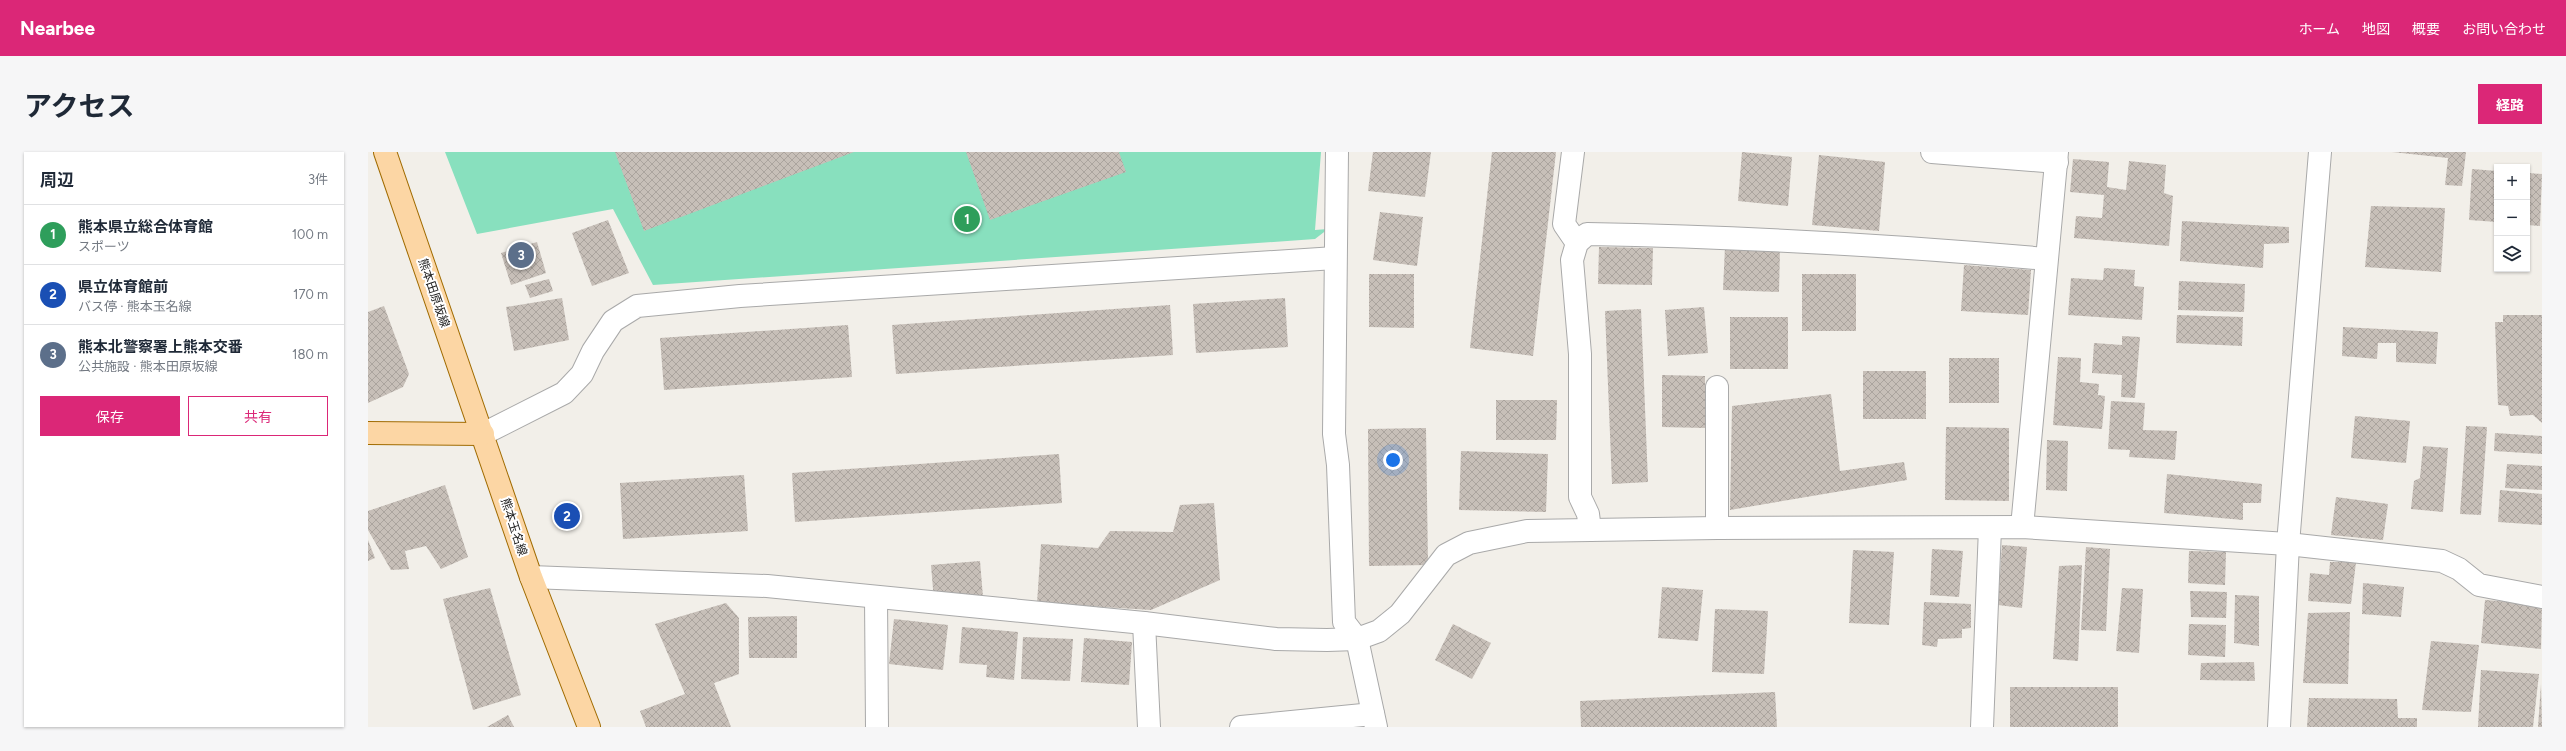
<!DOCTYPE html>
<html lang="ja">
<meta charset="utf-8">
<style>
body{margin:0;font-family:Figtree,"Noto Sans JP",sans-serif;background:#f6f6f7;color:#1f2937}
.controls{position:absolute;right:12px;top:12px;display:grid;overflow:hidden;border-radius:0px;box-shadow:0 1px 3px #0004}
.controls button{width:36px;height:36px;display:grid;place-items:center;padding:0;border:0;border-bottom:1px solid #e0e1e3;background:#fff;color:#1f2937;font:20px sans-serif}
.you{position:absolute;left:1025px;top:308px;width:14px;height:14px;margin:-10px;border:3px solid #fff;border-radius:50%;background:#1a73e8;box-shadow:0 0 0 6px #1a73e833}
.badge{display:grid;place-items:center;width:26px;height:26px;border-radius:50%;background:#db2777;color:#fff;font-size:13px;font-weight:700}
.pin{position:absolute;translate:-50% -50%;border:2px solid #fff;box-shadow:0 1px 4px #0006}
.list{margin:0;padding:0;list-style:none}
h2{display:flex;justify-content:space-between;align-items:center;height:52px;margin:0;padding:0 16px;font-size:17px}
h2 small{font-size:13px;font-weight:400;color:#747a83}
.list li{display:grid;grid-template-columns:26px 1fr auto;gap:12px;align-items:center;box-sizing:border-box;height:60px;padding:0 16px;border-top:1px solid #e0e1e3}
.list b{display:block;font-size:15px;white-space:nowrap}
.list p{margin:0;font-size:13px;white-space:nowrap;color:#747a83}
.list em{font-size:13px;font-style:normal;color:#747a83}
.actions{display:flex;gap:8px;padding:12px 16px}
.actions a{flex:1;padding:9px 0;border:1px solid #db2777;border-radius:0px;text-align:center;font-size:14px;color:#db2777}
.actions .main{background:#db2777;color:#fff}
.icon{flex:none;width:22px;height:22px;fill:none;stroke:currentColor;stroke-width:2;stroke-linecap:round;stroke-linejoin:round}
.map{position:relative;flex:none;width:2174px;height:575px;overflow:hidden;border-radius:0px}
header{display:flex;align-items:center;gap:24px;box-sizing:border-box;height:56px;padding:0 20px;background:#db2777;color:#fff}
header strong{font-size:19px}
nav{display:flex;gap:22px;margin-inline-start:auto;font-size:14px}
.intro{display:flex;align-items:center;justify-content:space-between;box-sizing:border-box;height:96px;padding:0 24px}
h1{margin:0;font-size:28px}
.button{padding:10px 18px;border-radius:0px;background:#db2777;color:#fff;font-size:14px;font-weight:700}
main{display:flex;gap:24px;padding:0 24px}
aside{flex:1;background:#fff;border-radius:0px;box-shadow:0 1px 3px #0004}
.map>svg:first-child{display:block}
</style>
<header>
<strong>Nearbee</strong>
<nav><a>ホーム</a><a>地図</a><a>概要</a><a>お問い合わせ</a></nav>
</header>
<div class="intro"><h1>アクセス</h1><a class="button">経路</a></div>
<main>
<aside>
<h2>周辺<small>3件</small></h2>
<ul class="list">
<li><span class="badge" style="background:#2e9e5b">1</span><div><b>熊本県立総合体育館</b><p>スポーツ</p></div><em>100 m</em></li>
<li><span class="badge" style="background:#1a4fb4">2</span><div><b>県立体育館前</b><p>バス停 · 熊本玉名線</p></div><em>170 m</em></li>
<li><span class="badge" style="background:#5c6f8a">3</span><div><b>熊本北警察署上熊本交番</b><p>公共施設 · 熊本田原坂線</p></div><em>180 m</em></li>
</ul>
<div class="actions"><a class="main">保存</a><a>共有</a></div>
</aside>
<div class="map">
<svg width="2174" height="575" viewBox="0 0 2174 575">
<defs>
<pattern id="building-cross-hatch" width="8" height="8" patternUnits="userSpaceOnUse"><rect width="8" height="8" fill="#c7bfb8"/><path d="M0 0l8 8M0 8l8-8" fill="none" stroke="#aba49e"/></pattern>
</defs>
<rect width="100%" height="100%" fill="#f2efe9"/>
<polygon fill="#88e0be" points="77,0 953,0 947,78 960,77 947,87 285,133 245,57 109,82"/>
<g fill="url(#building-cross-hatch)">
<polygon points="247,0 486,0 276,79"/>
<polygon points="598,0 751,0 758,20 622,68"/>
<polygon points="1005,0 1063,0 1057,45 1000,39"/>
<polygon points="1124,0 1188,0 1165,204 1102,196"/>
<polygon points="1374,0 1424,5 1420,54 1370,49"/>
<polygon points="2024,0 2098,0 2094,34 2077,33 2080,6"/>
<polygon points="1451,3 1517,10 1511,79 1444,73"/>
<polygon points="1705,7 1741,10 1739,35 1758,38 1761,9 1798,13 1796,41 1805,44 1801,94 1706,86 1708,64 1734,66 1736,43 1702,40"/>
<polygon points="2104,17 2129,19 2129,70 2101,68"/>
<polygon points="2159,21 2174,22 2172,74 2159,73"/>
<polygon points="2003,54 2077,56 2073,120 1997,115"/>
<polygon points="1012,60 1055,65 1049,114 1005,108"/>
<polygon points="240,68 261,121 224,134 204,81"/>
<polygon points="1814,69 1921,75 1921,91 1896,92 1895,116 1812,109"/>
<polygon points="169,90 178,121 143,133 133,101"/>
<polygon points="1231,95 1285,96 1284,133 1230,132"/>
<polygon points="1357,95 1412,97 1411,140 1355,138"/>
<polygon points="1596,113 1663,118 1660,163 1593,159"/>
<polygon points="1736,116 1767,118 1766,134 1776,135 1774,168 1700,163 1703,126 1735,128"/>
<polygon points="1001,122 1046,122 1046,176 1001,175"/>
<rect x="1434" y="122" width="54" height="57"/>
<polygon points="181,127 185,139 162,146 157,133"/>
<polygon points="1811,129 1877,132 1876,160 1810,158"/>
<polygon points="194,146 201,188 146,199 138,155"/>
<polygon points="917,146 920,195 828,201 825,152"/>
<polygon points="802,153 805,203 528,222 524,173"/>
<polygon points="16,154 41,222 35,235 0,251 0,160"/>
<polygon points="1336,155 1340,201 1300,204 1297,158"/>
<polygon points="1273,157 1280,330 1244,332 1237,159"/>
<polygon points="1809,163 1875,165 1874,194 1808,191"/>
<polygon points="2135,163 2174,163 2174,271 2165,263 2142,264 2140,254 2130,253 2127,170 2135,170"/>
<rect x="1362" y="165" width="58" height="52"/>
<polygon points="480,173 484,225 296,238 292,186"/>
<polygon points="1975,175 2070,180 2068,212 2028,210 2028,191 2010,191 2009,207 1974,204"/>
<polygon points="1754,184 1772,185 1767,246 1753,245 1754,223 1724,221 1726,191 1754,193"/>
<polygon points="1690,205 1713,206 1712,230 1731,232 1730,243 1737,244 1734,277 1685,273"/>
<rect x="1581" y="206" width="50" height="45"/>
<rect x="1495" y="219" width="63" height="48"/>
<polygon points="1294,223 1337,224 1337,276 1294,275"/>
<polygon points="1463,242 1472,319 1536,310 1539,328 1362,358 1364,254"/>
<polygon points="1128,248 1189,248 1188,288 1128,288"/>
<polygon points="1743,249 1777,251 1775,278 1809,279 1807,308 1761,305 1762,298 1740,297"/>
<polygon points="1987,264 2042,269 2038,311 1983,306"/>
<polygon points="2098,274 2119,275 2113,363 2092,362"/>
<polygon points="1578,275 1641,276 1641,349 1577,348"/>
<polygon points="1058,276 1060,413 1001,414 1000,277"/>
<polygon points="2127,281 2174,284 2174,302 2126,299"/>
<polygon points="1679,288 1700,289 1699,339 1678,338"/>
<polygon points="2055,294 2080,296 2075,360 2043,357 2046,329 2052,326"/>
<polygon points="1093,299 1180,302 1178,360 1091,358"/>
<polygon points="691,302 694,351 427,370 424,321"/>
<polygon points="2139,312 2174,314 2174,338 2137,336"/>
<polygon points="1799,322 1894,332 1893,351 1875,351 1875,368 1796,361"/>
<polygon points="376,323 380,379 255,387 252,331"/>
<polygon points="77,333 100,405 73,417 58,394 37,399 41,417 23,418 0,378 0,359"/>
<polygon points="2132,338 2174,342 2174,373 2130,370"/>
<polygon points="1968,345 2020,352 2015,388 1963,383"/>
<polygon points="846,351 852,428 783,458 669,451 673,392 730,396 742,379 805,380 812,353"/>
<polygon points="0,388 7,406 0,409"/>
<polygon points="1634,393 1659,395 1654,456 1630,453"/>
<polygon points="1718,395 1742,397 1738,479 1713,478"/>
<polygon points="1564,397 1595,399 1591,445 1562,443"/>
<polygon points="1485,398 1526,400 1521,473 1481,471"/>
<polygon points="1821,399 1858,400 1857,433 1820,431"/>
<polygon points="612,409 615,445 566,449 563,413"/>
<polygon points="1962,410 1988,410 1983,452 1940,449 1942,421 1961,423"/>
<polygon points="1714,413 1710,509 1685,507 1691,414"/>
<polygon points="1995,431 2036,435 2033,465 1994,462"/>
<polygon points="1294,435 1335,438 1330,489 1290,486"/>
<polygon points="122,436 153,543 105,558 75,447"/>
<polygon points="1754,436 1775,437 1771,501 1748,499"/>
<polygon points="1822,439 1859,440 1858,466 1823,465"/>
<polygon points="1867,443 1891,444 1891,494 1866,491"/>
<polygon points="2117,448 2174,452 2173,497 2113,491"/>
<polygon points="1556,450 1603,452 1603,476 1594,477 1594,486 1570,487 1569,495 1554,493"/>
<polygon points="358,451 371,466 371,522 346,531 363,575 278,575 272,559 317,542 287,472"/>
<polygon points="1347,457 1400,459 1396,522 1344,520"/>
<polygon points="1982,460 1980,532 1935,531 1940,461"/>
<polygon points="429,464 429,506 381,506 380,465"/>
<polygon points="526,467 580,473 575,518 521,512"/>
<polygon points="1085,472 1123,491 1104,527 1067,508"/>
<polygon points="1821,472 1858,473 1857,505 1820,503"/>
<polygon points="594,475 650,480 646,528 618,525 619,513 591,511"/>
<polygon points="655,485 705,487 702,529 653,527"/>
<polygon points="716,486 764,490 761,533 713,530"/>
<polygon points="2063,489 2111,493 2103,560 2054,558"/>
<polygon points="1886,510 1887,529 1832,528 1833,511"/>
<polygon points="2113,518 2171,522 2165,575 2110,575"/>
<polygon points="2173,532 2174,575 2170,575"/>
<rect x="1642" y="535" width="108" height="40"/>
<polygon points="1407,540 1409,575 1213,575 1212,549"/>
<polygon points="1941,546 2029,547 2030,566 2049,566 2049,575 1939,575"/>
<polygon points="140,563 146,575 119,575"/>
</g>
<g fill="none" stroke-linecap="round" stroke-linejoin="round">
<g stroke="#a9a9a9" stroke-width="24">
<g id="minor">
<polyline points="969,0 966,282 970,313 976,470 989,487 1008,575"/>
<polyline points="1205,0 1196,72 1209,91"/>
<polyline points="1564,0 1689,10"/>
<polyline points="1349,235 1349,376"/>
<polyline points="115,282 196,241 214,222 225,199 245,169 269,154 372,144 967,106"/>
<polyline points="1654,375 1689,0"/>
<path d="M1222 378 1220 362 1212 345V202L1204 108 1209 91 1219 82C1373 85 1525 93 1678 107"/>
<polyline points="163,425 399,434 776,471 908,487 959,488 989,487 1011,479 1032,462 1078,403 1101,391 1159,379 1349,376 1654,375 1920,392 2074,409 2091,417 2111,433 2174,445"/>
<polyline points="508,445 509,575"/>
<polyline points="776,471 781,575"/>
<polyline points="873,575 1005,562"/>
<polyline points="1614,575 1622,376"/>
<polyline points="1911,575 1920,392 1952,0"/>
</g>
</g>
<g stroke="#a06b00" stroke-width="24">
<g id="major">
<polyline points="17,0 163,425 221,575"/>
<polyline points="0,281 115,282"/>
</g>
</g>
<use href="#minor" stroke="#fff" stroke-width="22"/>
<use href="#major" stroke="#fcd6a4" stroke-width="22"/>
</g>
<g text-anchor="middle" stroke-width="4" stroke-linejoin="round" paint-order="stroke">
<g font-size="12" fill="#222" stroke="#fff">
<text transform="translate(66 141) rotate(71)" y="4">熊本田原坂線</text>
<text transform="translate(146 375) rotate(72)" y="4">熊本玉名線</text>
</g>
</g>
</svg>
<div class="controls">
<button>+</button>
<button>−</button>
<button><svg class="icon" aria-label="layers" viewBox="0 0 24 24"><path d="M12 4l9 5-9 5-9-5zM3 14l9 5 9-5"/></svg></button>
</div>
<div class="you"></div>
<div class="pin badge" style="left:599px;top:67px;background:#2e9e5b">1</div>
<div class="pin badge" style="left:199px;top:364px;background:#1a4fb4">2</div>
<div class="pin badge" style="left:153px;top:103px;background:#5c6f8a">3</div>
</div>
</main>
